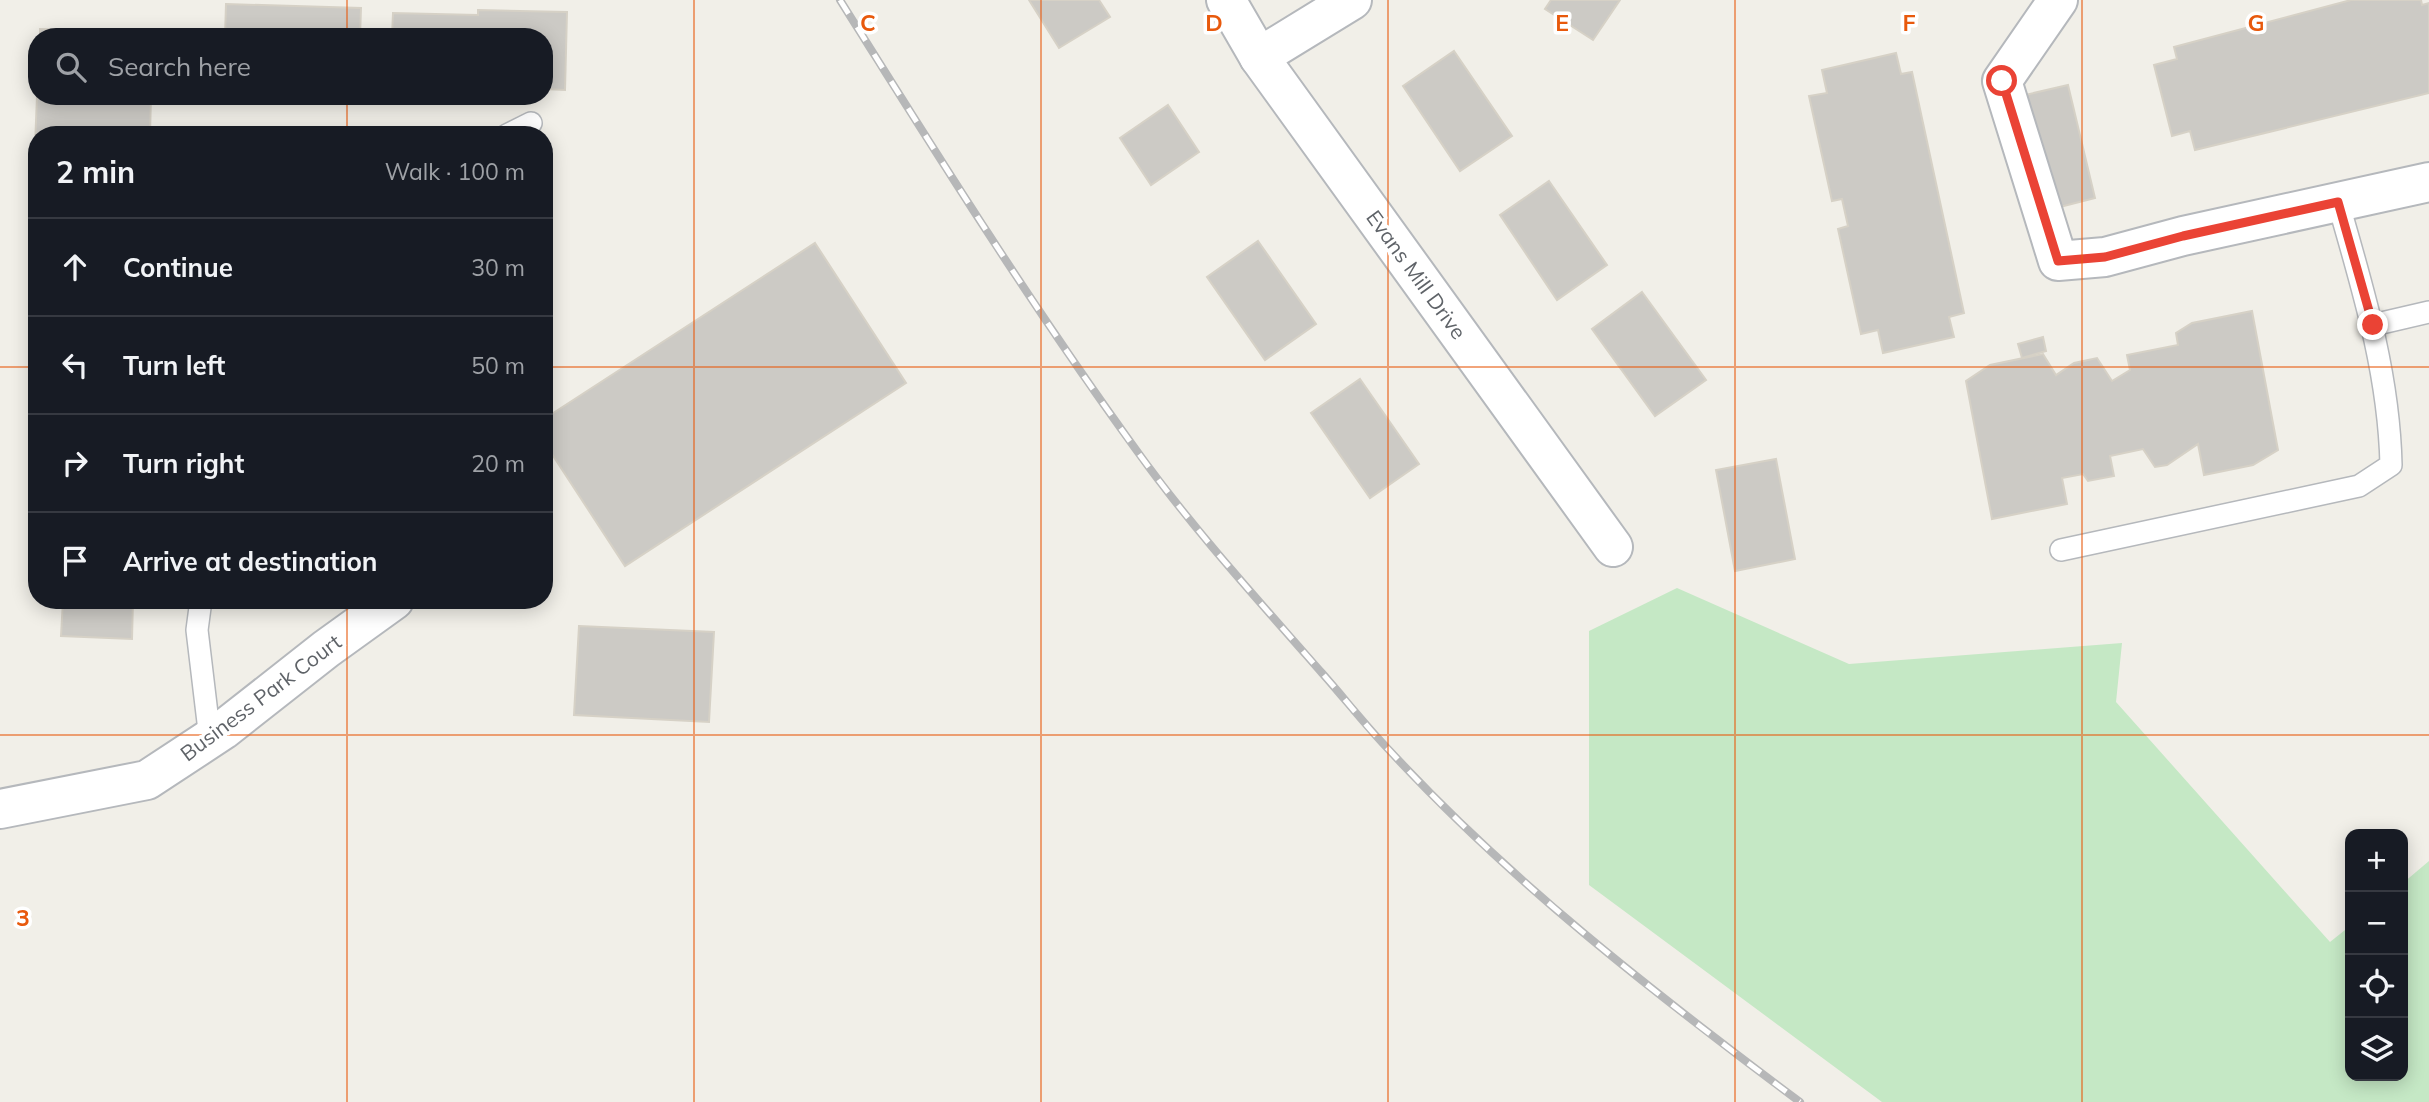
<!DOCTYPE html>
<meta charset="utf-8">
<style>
body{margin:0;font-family:Mulish,sans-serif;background:#20242c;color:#f1f3f6}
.controls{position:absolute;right:21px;bottom:21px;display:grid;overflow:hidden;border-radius:14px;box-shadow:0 4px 18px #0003}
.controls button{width:63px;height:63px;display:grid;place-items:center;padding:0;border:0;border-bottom:2px solid #363941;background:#171b24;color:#f1f3f6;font:35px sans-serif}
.stop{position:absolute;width:21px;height:21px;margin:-16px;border:5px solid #ea4335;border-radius:50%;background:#fff}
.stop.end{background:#ea4335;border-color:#fff;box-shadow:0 2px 7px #0008}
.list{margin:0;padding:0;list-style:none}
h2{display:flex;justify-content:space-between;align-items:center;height:91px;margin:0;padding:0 28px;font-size:30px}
h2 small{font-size:23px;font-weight:400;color:#9ea1a6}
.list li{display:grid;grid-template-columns:46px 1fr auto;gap:21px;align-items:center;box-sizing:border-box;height:98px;padding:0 28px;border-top:2px solid #363941}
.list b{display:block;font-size:26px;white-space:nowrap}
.list em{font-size:23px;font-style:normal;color:#9ea1a6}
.icon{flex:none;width:38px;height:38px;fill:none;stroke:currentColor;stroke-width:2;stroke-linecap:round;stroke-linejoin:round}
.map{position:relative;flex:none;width:2429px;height:1102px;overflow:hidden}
.search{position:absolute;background:#171b24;box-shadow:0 4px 18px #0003;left:28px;top:28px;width:525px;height:77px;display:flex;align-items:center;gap:18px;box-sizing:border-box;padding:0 24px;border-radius:28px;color:#9ea1a6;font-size:26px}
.panel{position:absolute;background:#171b24;box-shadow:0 4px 18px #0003;left:28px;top:126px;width:525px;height:483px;border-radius:28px}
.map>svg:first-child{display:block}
</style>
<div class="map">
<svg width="2429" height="1102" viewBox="0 0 2429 1102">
<rect width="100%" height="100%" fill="#f1efe8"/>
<polygon fill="#c5e8c5" points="1677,588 1849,664 2122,643 2116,702 2330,942 2350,926 2350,1076 2403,1076 2403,883 2429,861 2429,1102 1882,1102 1589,885 1589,631"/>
<g fill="#cccac5" stroke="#d6d1c6" stroke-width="2">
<polygon points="1029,0 1099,0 1110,17 1059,48"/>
<polygon points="1551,0 1620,0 1593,40 1545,9"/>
<polygon points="2351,0 2421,0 2422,5 2429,3 2429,93 2195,150 2190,131 2172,136 2154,65 2177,59 2174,47"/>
<polygon points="226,4 361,8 360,37 225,37"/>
<polygon points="478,10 567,12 565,90 544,89 544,37 392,37 393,13 478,15"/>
<polygon points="40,29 154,33 154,37 40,37"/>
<polygon points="1454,51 1512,136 1460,171 1403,86"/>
<polygon points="1896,53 1901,74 1912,72 1964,313 1949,317 1954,337 1883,353 1878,330 1861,334 1838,229 1848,226 1842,199 1832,201 1809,96 1827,93 1822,70"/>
<polygon points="2068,85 2095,198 2052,209 2025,95"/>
<polygon points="37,96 151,96 150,135 37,135 37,248 31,248"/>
<polygon points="1168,105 1199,152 1151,185 1120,138"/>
<polygon points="1549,181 1607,265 1557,300 1500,215"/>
<polygon points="1258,241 1316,324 1265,360 1207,277"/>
<polygon points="815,243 906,383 625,566 544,442 544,419"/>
<polygon points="1642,292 1706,380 1655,416 1592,329"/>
<polygon points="2252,311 2278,450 2253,465 2204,475 2198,444 2167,465 2155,467 2143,449 2110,456 2114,476 2088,481 2083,474 2062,478 2067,504 1992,519 1966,381 1990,365 2043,354 2056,375 2074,363 2097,358 2112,381 2130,370 2127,355 2178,345 2176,333 2192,323"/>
<polygon points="2043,337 2046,351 2022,358 2018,344"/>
<polygon points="1360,379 1419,464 1370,498 1311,413"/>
<polygon points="1776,459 1795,559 1735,571 1716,470"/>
<polygon points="63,600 133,600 132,639 61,636"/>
<polygon points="579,626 714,632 709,722 574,715"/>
</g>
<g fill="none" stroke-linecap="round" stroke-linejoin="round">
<g stroke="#b5b8bc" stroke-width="24">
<g id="service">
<polyline points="507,135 531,123"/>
<polyline points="2373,325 2429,312"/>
<path d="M2061 550 2359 486 2391 465C2389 374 2363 289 2338 202"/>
<polyline points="201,600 197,630 210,739"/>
</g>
</g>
<g stroke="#b5b8bc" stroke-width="42">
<g id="minor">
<polyline points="1226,0 1259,57 1613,547"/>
<polyline points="2058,0 2002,81 2058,261 2105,257 2183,236 2429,182"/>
<polyline points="1259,57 1352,0"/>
<polyline points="0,809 147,780 223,730 326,649 394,600"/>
</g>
</g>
<use href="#service" stroke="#fff" stroke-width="21"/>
<use href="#minor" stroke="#fff" stroke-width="38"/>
<g stroke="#b6b7b8" stroke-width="8">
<path id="rail" d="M840 0C936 153 1031 305 1137 451 1193 529 1259 601 1322 673 1345 699 1366 726 1390 751 1512 883 1657 995 1800 1102"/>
</g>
<use href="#rail" stroke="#fff" stroke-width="5" stroke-dasharray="16" stroke-linecap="butt"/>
</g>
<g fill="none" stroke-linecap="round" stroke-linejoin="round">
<polyline stroke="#ea4335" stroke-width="9" points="2002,81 2058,261 2105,257 2183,236 2338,202 2373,325"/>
</g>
<path fill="none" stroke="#e8590c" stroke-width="2" stroke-opacity="0.55" d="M347 0V37M694 0V1102M1041 0V1102M1388 0V1102M1735 0V1102M2082 0V1102M347 96V135M0 367H37M544 367H2429M347 600V1102M0 735H2429"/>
<g text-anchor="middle" stroke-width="7" stroke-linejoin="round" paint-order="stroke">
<g font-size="21" fill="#5f6368" stroke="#fff">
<text transform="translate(1416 275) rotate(54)" y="7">Evans Mill Drive</text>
<text transform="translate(261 698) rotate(-37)" y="7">Business Park Court</text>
</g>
</g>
<g font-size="23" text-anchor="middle" font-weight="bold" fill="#e8590c" stroke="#fff" stroke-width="7" stroke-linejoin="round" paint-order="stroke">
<text x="868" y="31">C</text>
<text x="1214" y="31">D</text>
<text x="1562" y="31">E</text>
<text x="1909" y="31">F</text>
<text x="2256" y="31">G</text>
<text x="23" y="926">3</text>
</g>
</svg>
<div class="controls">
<button>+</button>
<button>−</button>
<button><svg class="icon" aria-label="locate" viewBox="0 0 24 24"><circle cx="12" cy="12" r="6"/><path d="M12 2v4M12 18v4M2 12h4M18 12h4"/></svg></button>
<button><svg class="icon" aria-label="layers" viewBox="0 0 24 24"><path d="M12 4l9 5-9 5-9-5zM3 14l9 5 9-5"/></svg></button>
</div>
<div class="stop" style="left:2002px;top:81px"></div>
<div class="stop end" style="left:2373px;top:325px"></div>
<div class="search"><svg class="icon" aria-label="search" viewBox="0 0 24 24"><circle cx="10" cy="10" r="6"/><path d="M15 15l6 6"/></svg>Search here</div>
<section class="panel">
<h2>2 min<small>Walk · 100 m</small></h2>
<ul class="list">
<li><svg class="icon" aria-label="ahead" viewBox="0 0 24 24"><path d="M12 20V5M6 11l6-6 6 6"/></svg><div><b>Continue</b></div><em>30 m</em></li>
<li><svg class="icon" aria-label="left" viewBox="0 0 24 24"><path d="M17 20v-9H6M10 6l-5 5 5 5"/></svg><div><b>Turn left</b></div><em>50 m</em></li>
<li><svg class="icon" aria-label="right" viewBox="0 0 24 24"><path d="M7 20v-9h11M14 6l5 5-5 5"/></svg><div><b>Turn right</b></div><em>20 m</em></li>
<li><svg class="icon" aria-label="arrive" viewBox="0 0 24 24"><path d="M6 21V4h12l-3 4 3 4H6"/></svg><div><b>Arrive at destination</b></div></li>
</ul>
</section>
</div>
